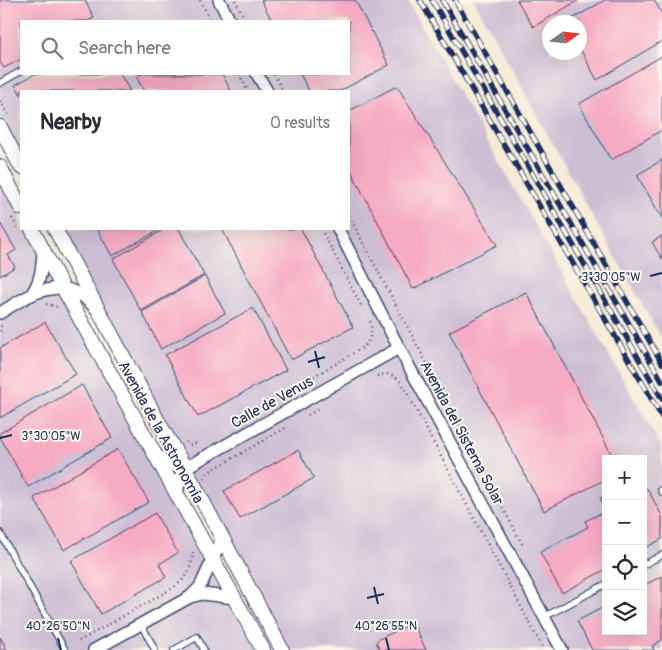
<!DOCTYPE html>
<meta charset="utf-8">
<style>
body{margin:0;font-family:Pangolin,sans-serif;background:#f7f7f7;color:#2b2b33}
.controls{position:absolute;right:15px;bottom:15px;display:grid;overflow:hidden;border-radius:0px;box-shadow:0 5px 20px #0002}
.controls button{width:45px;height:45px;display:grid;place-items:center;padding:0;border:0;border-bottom:1px solid #e1e1e2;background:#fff;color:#2b2b33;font:25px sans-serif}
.compass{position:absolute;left:542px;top:15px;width:45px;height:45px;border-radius:50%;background:#fff;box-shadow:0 5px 20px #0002;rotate:76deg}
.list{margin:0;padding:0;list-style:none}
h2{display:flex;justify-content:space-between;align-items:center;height:65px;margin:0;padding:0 20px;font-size:21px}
h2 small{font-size:16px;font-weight:400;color:#7c7c81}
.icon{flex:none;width:28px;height:28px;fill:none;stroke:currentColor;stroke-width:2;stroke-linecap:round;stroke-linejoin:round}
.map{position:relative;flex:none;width:662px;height:650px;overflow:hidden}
.search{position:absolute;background:#fff;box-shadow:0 5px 20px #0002;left:20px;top:20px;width:330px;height:55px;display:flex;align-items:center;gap:12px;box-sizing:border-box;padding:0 18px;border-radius:0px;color:#7c7c81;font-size:19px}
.panel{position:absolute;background:#fff;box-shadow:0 5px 20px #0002;left:20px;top:90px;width:330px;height:140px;border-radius:0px}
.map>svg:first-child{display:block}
</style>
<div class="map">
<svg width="662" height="650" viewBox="0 0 662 650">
<rect width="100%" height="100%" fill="#fbf7ec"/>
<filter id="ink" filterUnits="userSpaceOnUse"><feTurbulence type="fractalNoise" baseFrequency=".02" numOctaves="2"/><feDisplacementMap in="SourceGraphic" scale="10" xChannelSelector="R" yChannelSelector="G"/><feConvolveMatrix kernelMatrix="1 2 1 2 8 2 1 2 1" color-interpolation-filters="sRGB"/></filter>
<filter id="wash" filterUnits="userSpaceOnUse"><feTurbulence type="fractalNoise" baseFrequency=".0096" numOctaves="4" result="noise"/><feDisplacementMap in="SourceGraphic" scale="20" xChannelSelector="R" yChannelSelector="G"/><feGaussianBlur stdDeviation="1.12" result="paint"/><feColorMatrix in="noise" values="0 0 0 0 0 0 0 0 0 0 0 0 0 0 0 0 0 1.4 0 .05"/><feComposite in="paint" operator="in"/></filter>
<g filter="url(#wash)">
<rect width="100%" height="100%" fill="#f6ead5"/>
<g fill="#ccbed3" fill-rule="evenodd">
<path d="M0 0H407L662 448V650H282L55 229H349V91H21V167L0 127ZM21 21H349V74H21ZM606 459H643V631H606Z"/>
<path d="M474 0H662V339L599 228ZM550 22H580V52H550Z"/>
<polygon points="0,167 21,208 21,229 32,229 263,650 0,650"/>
</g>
<g id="blocks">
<g fill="#f6aac3">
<polygon points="0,0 85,0 94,18 88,21 21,21 21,59 4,68 0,62"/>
<polygon points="261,0 355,0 389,65 340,91 309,91 300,74 349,74 349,21 272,21"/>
<polygon points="517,0 579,0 533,27"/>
<polygon points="605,0 654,0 662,14 662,41 597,80 580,49 580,22 567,22"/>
<polygon points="662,56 662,130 611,160 579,104"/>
<polygon points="35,74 120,74 130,91 21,91 21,95 15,85"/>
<polygon points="142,74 222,74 231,91 144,91 136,76"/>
<polygon points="397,86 497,245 413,289 349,167 349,111"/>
<polygon points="662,160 662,218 637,175"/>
<polygon points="0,223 16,250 8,255 15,267 0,276"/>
<polygon points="97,229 161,229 112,256"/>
<polygon points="165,229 179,229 204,275 141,311 113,259"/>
<polygon points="222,229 301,229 353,327 291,360"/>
<polygon points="662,236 662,259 652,242"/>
<polygon points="205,276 225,313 161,349 142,312"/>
<polygon points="526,292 614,459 606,459 606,479 544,511 449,332"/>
<polygon points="253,308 286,370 198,417 165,355"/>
<polygon points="45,322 76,374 0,418 0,348"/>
<polygon points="82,385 112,438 28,487 0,437 0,433"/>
<polygon points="118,449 149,502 64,550 34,498"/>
<polygon points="298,450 314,478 240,519 224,491"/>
<polygon points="647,488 662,516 662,539 643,549 643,491"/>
<polygon points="606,496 606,510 600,498"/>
<polygon points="606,511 606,569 562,593 540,552 588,527 585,521"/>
<polygon points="155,513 178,553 159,564 166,577 101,614 71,561"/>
<polygon points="662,576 662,640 652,646 654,650 592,650 577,621 606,606 606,631 643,631 643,586"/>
<polygon points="413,623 426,650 380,650 376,642 379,639"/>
<polygon points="0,637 7,650 0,650"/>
</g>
</g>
</g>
<g filter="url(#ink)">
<use href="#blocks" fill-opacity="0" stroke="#3c4b70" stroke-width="1"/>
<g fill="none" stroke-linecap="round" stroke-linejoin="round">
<g stroke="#3c4b70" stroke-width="8">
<g id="service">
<polyline points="0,83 21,71"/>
<polyline points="661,490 662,492"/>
<polyline points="0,533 65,650"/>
<polyline points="643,565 662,555"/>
<polyline points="544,617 606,584"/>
<polyline points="141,624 155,650"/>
<polyline points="174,650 197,637 204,650"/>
</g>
</g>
<g stroke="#3c4b70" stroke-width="14">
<g id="minor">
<polyline points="219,0 230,21"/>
<polyline points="257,74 267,91"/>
<polyline points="338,229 399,348 562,650"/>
<path d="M31 295C41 281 42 268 43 251"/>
<path d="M0 313C10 307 20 300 31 295 39 291 52 288 61 288 72 288 88 299 94 307"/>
<path d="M156 454C164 461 174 468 185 468L399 348"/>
<polyline points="177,495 180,477 185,468"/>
<polyline points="190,597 200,587 222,539"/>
<polyline points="94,650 190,597 203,594 234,598"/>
</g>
</g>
<g stroke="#3c4b70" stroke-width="16">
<g id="tertiary">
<polyline points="0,127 21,167"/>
<polyline points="0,167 21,208"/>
<polyline points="32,229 63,288 263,650"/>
<polyline points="55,229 160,425 185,468 282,650"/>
</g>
</g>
<g stroke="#3c4b70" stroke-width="2.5" stroke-dasharray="1 4" stroke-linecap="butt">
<polyline points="200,0 211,21"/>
<polyline points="235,0 246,21"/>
<polyline points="239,74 248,91"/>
<polyline points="274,74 283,91"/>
<polyline points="0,101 9,116"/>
<polyline points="349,216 523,546"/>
<polyline points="12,218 18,229"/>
<polyline points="321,229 362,307"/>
<polyline points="46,304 57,307"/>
<polyline points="0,331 1,330 1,325"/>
<path d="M377 376C389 372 395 375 403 385L544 650"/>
<path d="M292 389 364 347C371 339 373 331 370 321"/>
<polyline points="259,407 269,401"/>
<polyline points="308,415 318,409"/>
<polyline points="186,442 190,445 199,442"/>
<polyline points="204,478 207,473 287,427"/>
<path d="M79 641 173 588C187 578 191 570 193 552"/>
</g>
<use href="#service" stroke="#fff" stroke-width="5.5"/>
<use href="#minor" stroke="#fff" stroke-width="11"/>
<use href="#tertiary" stroke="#fff" stroke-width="14"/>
<g stroke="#1b2f5e" stroke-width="5.5">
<g id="rail">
<polyline points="420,0 662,417"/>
<polyline points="432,0 662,399"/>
<polyline points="442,0 662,381"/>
<polyline points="455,0 662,363"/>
</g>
</g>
<use href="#rail" stroke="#fbf7ec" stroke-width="4" stroke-dasharray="11" stroke-linecap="butt"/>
</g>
</g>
<path fill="none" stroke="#1b2f5e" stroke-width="2" d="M650 276 662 273M315 351 319 368M308 362 325 357M0 438 12 435M374 587 378 604M367 598 384 594M58 638 61 650M386 638 389 650"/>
<g text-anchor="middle" stroke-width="4" stroke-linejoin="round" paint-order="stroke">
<g font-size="15" fill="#1b2f5e" stroke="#fbf7ec">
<text transform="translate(272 402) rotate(-29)" y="5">Calle de Venus</text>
<text transform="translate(161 432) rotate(61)" y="5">Avenida de la Astronomía</text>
<text transform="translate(462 433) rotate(62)" y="5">Avenida del Sistema Solar</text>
</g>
</g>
<g font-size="12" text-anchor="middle" fill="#1b2f5e" stroke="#fbf7ec" stroke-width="4" stroke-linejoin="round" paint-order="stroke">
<text x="611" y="281">3°30'05"W</text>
<text x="51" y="440">3°30'05"W</text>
<text x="58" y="630">40°26'50"N</text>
<text x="386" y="630">40°26'55"N</text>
</g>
</svg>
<div class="controls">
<button>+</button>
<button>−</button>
<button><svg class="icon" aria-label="locate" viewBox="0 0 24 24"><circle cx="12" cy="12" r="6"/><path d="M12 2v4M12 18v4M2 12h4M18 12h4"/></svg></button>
<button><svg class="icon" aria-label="layers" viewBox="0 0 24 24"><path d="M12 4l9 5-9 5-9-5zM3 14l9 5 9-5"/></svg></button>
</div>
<svg class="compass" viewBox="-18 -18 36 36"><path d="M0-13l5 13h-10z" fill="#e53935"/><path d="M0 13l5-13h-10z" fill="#7c7c81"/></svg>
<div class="search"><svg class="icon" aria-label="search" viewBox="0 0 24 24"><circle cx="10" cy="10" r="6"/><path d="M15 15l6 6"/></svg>Search here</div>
<section class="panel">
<h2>Nearby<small>0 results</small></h2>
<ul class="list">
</ul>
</section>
</div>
